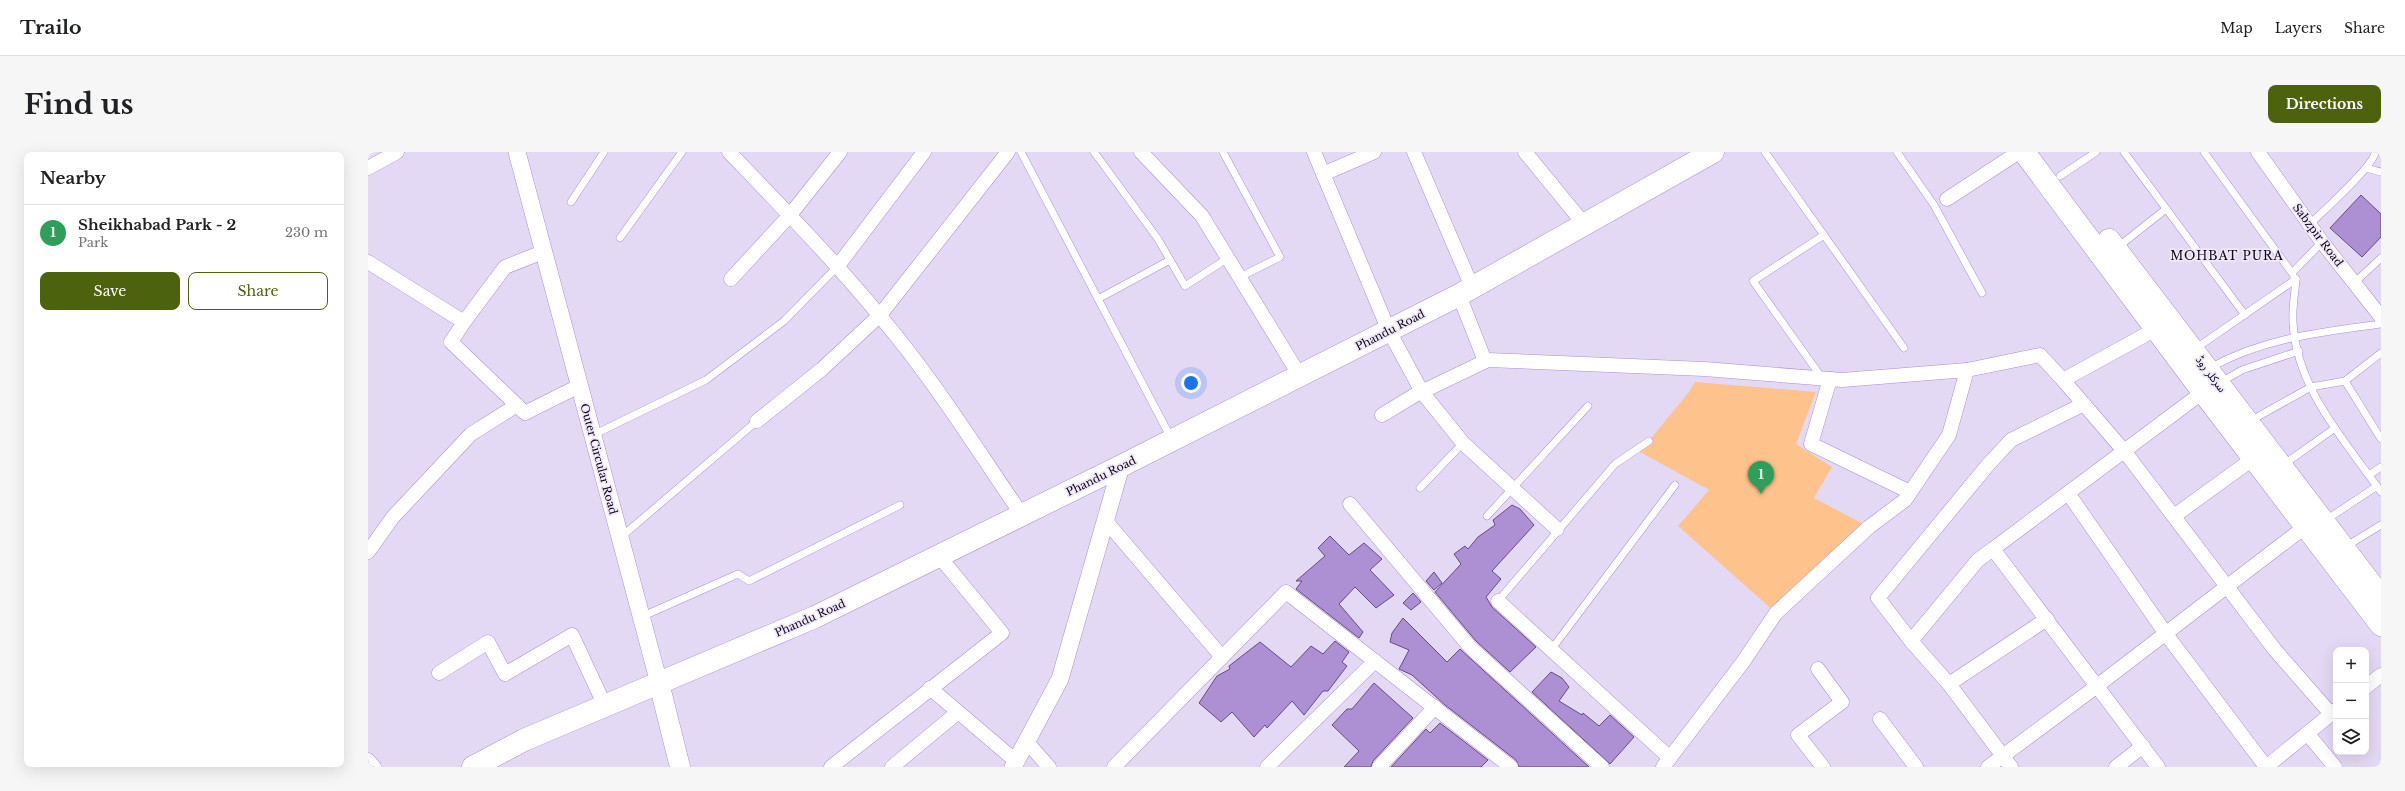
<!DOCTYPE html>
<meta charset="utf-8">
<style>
body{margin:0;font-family:"Libre Baskerville","Noto Sans Arabic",serif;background:#f6f6f6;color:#202124}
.controls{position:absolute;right:12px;bottom:12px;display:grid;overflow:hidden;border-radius:8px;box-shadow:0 4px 16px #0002}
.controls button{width:36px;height:36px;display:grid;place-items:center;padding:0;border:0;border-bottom:1px solid #e0e0e0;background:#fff;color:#202124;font:20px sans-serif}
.you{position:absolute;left:823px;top:231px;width:14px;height:14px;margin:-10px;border:3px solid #fff;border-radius:50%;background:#1a73e8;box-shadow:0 0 0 6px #1a73e833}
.badge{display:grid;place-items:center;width:26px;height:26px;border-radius:50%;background:#4d620d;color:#fff;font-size:13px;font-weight:700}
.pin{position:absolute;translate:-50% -33px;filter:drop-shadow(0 1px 2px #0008)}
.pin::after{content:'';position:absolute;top:21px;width:14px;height:12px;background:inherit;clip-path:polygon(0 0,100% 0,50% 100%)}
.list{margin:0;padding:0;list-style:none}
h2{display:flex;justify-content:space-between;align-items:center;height:52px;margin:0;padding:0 16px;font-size:17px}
h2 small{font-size:13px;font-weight:400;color:#757577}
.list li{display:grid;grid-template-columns:26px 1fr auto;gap:12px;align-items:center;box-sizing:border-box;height:56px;padding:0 16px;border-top:1px solid #e0e0e0}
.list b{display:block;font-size:15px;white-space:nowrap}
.list p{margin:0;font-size:13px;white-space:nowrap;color:#757577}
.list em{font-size:13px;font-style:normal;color:#757577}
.actions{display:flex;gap:8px;padding:12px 16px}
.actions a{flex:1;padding:9px 0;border:1px solid #4d620d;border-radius:8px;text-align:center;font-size:14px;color:#4d620d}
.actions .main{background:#4d620d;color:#fff}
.icon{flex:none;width:22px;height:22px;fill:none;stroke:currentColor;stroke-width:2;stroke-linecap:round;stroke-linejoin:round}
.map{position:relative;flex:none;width:2013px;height:615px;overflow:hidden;border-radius:8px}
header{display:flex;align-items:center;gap:24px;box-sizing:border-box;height:56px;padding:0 20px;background:#fff;border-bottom:1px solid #e0e0e0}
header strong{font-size:19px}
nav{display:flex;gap:22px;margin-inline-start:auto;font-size:14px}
.intro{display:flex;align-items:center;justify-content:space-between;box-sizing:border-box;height:96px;padding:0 24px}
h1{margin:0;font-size:28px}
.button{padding:10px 18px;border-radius:8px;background:#4d620d;color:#fff;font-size:14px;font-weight:700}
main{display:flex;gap:24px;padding:0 24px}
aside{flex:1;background:#fff;border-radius:8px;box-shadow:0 4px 16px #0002}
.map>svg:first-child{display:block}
</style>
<header>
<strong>Trailo</strong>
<nav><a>Map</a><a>Layers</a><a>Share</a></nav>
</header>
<div class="intro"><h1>Find us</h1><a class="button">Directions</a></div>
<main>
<aside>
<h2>Nearby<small></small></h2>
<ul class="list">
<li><span class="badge" style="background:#2e9e5b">1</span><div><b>Sheikhabad Park - 2</b><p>Park</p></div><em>230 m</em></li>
</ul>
<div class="actions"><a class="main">Save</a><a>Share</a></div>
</aside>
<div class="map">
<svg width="2013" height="615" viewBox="0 0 2013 615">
<rect width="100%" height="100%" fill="#e4d9f5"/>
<polygon fill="#fec38c" points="1327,230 1448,240 1428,292 1464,315 1446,346 1501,375 1408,461 1310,374 1341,338 1272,300 1320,241"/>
<g fill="#ad90d3" stroke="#664a87">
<polygon points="1993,43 2013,62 2013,85 1994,105 1962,76"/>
<polygon points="1144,353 1152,357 1166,373 1124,419 1133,427 1118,445 1124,455 1168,495 1142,520 1108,489 1067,440 1093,412 1086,402 1097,394 1100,397 1110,385 1127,373 1125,368"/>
<polygon points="962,384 981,403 996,391 1014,407 1002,418 1026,443 1008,456 987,435 971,452 995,480 991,486 928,437 934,429 928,429 957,404 950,396"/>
<polygon points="1066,420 1074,431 1066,438 1058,429"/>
<polygon points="1045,441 1053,450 1043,458 1035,451"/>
<polygon points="1035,466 1079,510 1092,497 1221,615 1151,615 1148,608 1077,553 1044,523 1031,517 1041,498 1022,490 1024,481"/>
<polygon points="967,489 981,500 974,510 979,514 960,539 955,539 936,563 924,549 899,576 897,573 886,585 864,560 853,570 831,551 849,524 862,517 861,514 892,490 923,515 943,494 955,502"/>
<polygon points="1183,520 1194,526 1201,535 1191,549 1214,563 1215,561 1231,574 1242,563 1266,585 1242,612 1164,540"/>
<polygon points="1006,531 1045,566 1005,609 1003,615 976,615 991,599 964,573 979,557 984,557"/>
<polygon points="1072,571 1120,608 1113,615 1023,615 1058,577 1062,581"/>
</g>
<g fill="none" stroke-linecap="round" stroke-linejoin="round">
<g stroke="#ac8fd2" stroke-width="8">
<g id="service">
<polyline points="653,0 803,286"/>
<polyline points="726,0 790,87 817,134 860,106"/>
<polyline points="855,0 912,105 872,125"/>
<polyline points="1397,0 1536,196"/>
<polyline points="1529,0 1566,53 1614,141"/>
<polyline points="1756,0 1877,163"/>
<polyline points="1836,0 1924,121 1954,90"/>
<polyline points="1998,16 2013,20"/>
<polyline points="1692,24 1728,0"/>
<polyline points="203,50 236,0"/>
<path d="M1941 73C1953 61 2007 13 2007 0"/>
<polyline points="252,86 314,0"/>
<polyline points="1750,95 1798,57"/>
<path d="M1928 127C1927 141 1924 156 1925 170 1928 236 1977 289 2013 340"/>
<polyline points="1986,131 2013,106"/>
<polyline points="730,147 802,108"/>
<polyline points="1827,197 1928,127 1926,125"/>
<path d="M1842 216C1895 186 1954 180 2013 172"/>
<polyline points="1454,226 1385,129 1456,83"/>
<polyline points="1977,229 2013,287"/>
<polyline points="1853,230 1874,218 1931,199"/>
<polyline points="1882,269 1943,235 1977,229 2013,201"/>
<polyline points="225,283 338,228 416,169 469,115"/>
<polyline points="1915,313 1967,276"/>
<polyline points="2001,323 2013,315"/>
<polyline points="1052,336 1095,291"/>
<polyline points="1119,364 1220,254"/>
<polyline points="1958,368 2009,334"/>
<polyline points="253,385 389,269"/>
<polyline points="1977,395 2013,373"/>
<polyline points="1130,449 1247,312 1281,289"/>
<polyline points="273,465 370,422 381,429 532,353"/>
<polyline points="1183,498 1307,333"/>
</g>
</g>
<g stroke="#ac8fd2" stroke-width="15">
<g id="minor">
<path d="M361 0C412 53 464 106 511 163 564 225 608 296 654 363"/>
<polyline points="773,0 834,64 932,224"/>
<polyline points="946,0 1021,179 1054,240 1095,291 1189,377"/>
<polyline points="1046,0 1104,135"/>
<polyline points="1157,0 1216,72"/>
<polyline points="1890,0 1954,90 2013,165"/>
<polyline points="0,16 29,0"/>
<polyline points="955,22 1006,0"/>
<polyline points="1579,47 1651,0"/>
<polyline points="0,110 96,170 137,115 175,100"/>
<polyline points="469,115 556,0"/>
<polyline points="363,127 422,63 472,0"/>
<polyline points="1091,143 1117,209"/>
<polyline points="96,170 83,190 157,261 211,234"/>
<polyline points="1462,227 1443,292 1542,340"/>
<polyline points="1695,228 1757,300 1907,498 1963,562"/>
<polyline points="1014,263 1047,243 1120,208 1336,217 1474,228 1599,218 1672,203 1695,228 1788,177"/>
<polyline points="389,269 454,217 512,163 640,0"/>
<polyline points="1700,341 1798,482 1898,615"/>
<polyline points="982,352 1102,495 1234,615"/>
<polyline points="1806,364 1886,306"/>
<polyline points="737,368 854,505"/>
<polyline points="0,400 25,365 103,282 149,253"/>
<polyline points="1130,449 1302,606"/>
<polyline points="1543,489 1610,408 1625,397"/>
<polyline points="1450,517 1474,550 1430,583 1455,615"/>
<polyline points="71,521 120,490 137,522 204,483 237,554"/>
<polyline points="1581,532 1543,489 1510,446 1619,314 1643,288 1716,252"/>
<polyline points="1998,535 2013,523"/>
<polyline points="562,536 649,610"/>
<polyline points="1512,567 1548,615"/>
<polyline points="1939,581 1967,615"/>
<polyline points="659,590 681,615"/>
<polyline points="0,608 6,615"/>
<polyline points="463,615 634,481 571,404"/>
<polyline points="524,615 589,561"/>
<polyline points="746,615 918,440 1143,615"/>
<polyline points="899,615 1007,509"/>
<polyline points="1011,615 1067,555"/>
<polyline points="1295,615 1375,510 1408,461 1501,375 1537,348 1581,283 1599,218"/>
<polyline points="1620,615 1729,534 1938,374"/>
<polyline points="1643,615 1581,532 1679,467"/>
<polyline points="1748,615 1775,594"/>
<polyline points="1790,615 1625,397 1835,240"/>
<polyline points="1898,615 1968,558"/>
</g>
</g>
<g stroke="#ac8fd2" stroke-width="18">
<g id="tertiary">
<polyline points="149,0 291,531"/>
<polyline points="645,615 692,527 753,314"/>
</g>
</g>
<g stroke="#ac8fd2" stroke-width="21">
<polyline id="secondary" points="291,531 312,615"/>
</g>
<g stroke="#ac8fd2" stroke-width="23">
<g id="primary">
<polyline points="1656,0 1835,240 2013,473"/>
<polyline points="1741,88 2013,445"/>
<polyline points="105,615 156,588 447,465 753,314 1091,143 1345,0"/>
</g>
</g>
<use href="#service" stroke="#fff" stroke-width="7"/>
<use href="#minor" stroke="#fff" stroke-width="14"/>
<use href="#tertiary" stroke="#fff" stroke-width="17"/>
<use href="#secondary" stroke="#fff" stroke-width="20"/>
<use href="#primary" stroke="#fff" stroke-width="22"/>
</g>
<g text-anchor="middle" stroke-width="3.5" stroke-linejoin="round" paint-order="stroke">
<g font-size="11" fill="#10051c" stroke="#efe9f7">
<text transform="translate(1950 83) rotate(53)" y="4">Sabzpir Road</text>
<text transform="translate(1022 178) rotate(-27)" y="4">Phandu Road</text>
<text transform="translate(1843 222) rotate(53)" y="4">سرکلر روڈ</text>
<text transform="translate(231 307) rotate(75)" y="4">Outer Circular Road</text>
<text transform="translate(733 324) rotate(-26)" y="4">Phandu Road</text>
<text transform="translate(442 466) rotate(-24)" y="4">Phandu Road</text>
</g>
<g font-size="12" letter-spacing="1" fill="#10051c" stroke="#efe9f7">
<text x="1859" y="108">MOHBAT PURA</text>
</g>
</g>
</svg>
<div class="controls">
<button>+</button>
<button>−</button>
<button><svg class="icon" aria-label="layers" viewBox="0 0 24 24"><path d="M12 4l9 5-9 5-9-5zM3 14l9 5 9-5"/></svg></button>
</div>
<div class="you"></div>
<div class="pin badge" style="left:1393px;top:342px;background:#2e9e5b">1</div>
</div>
</main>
